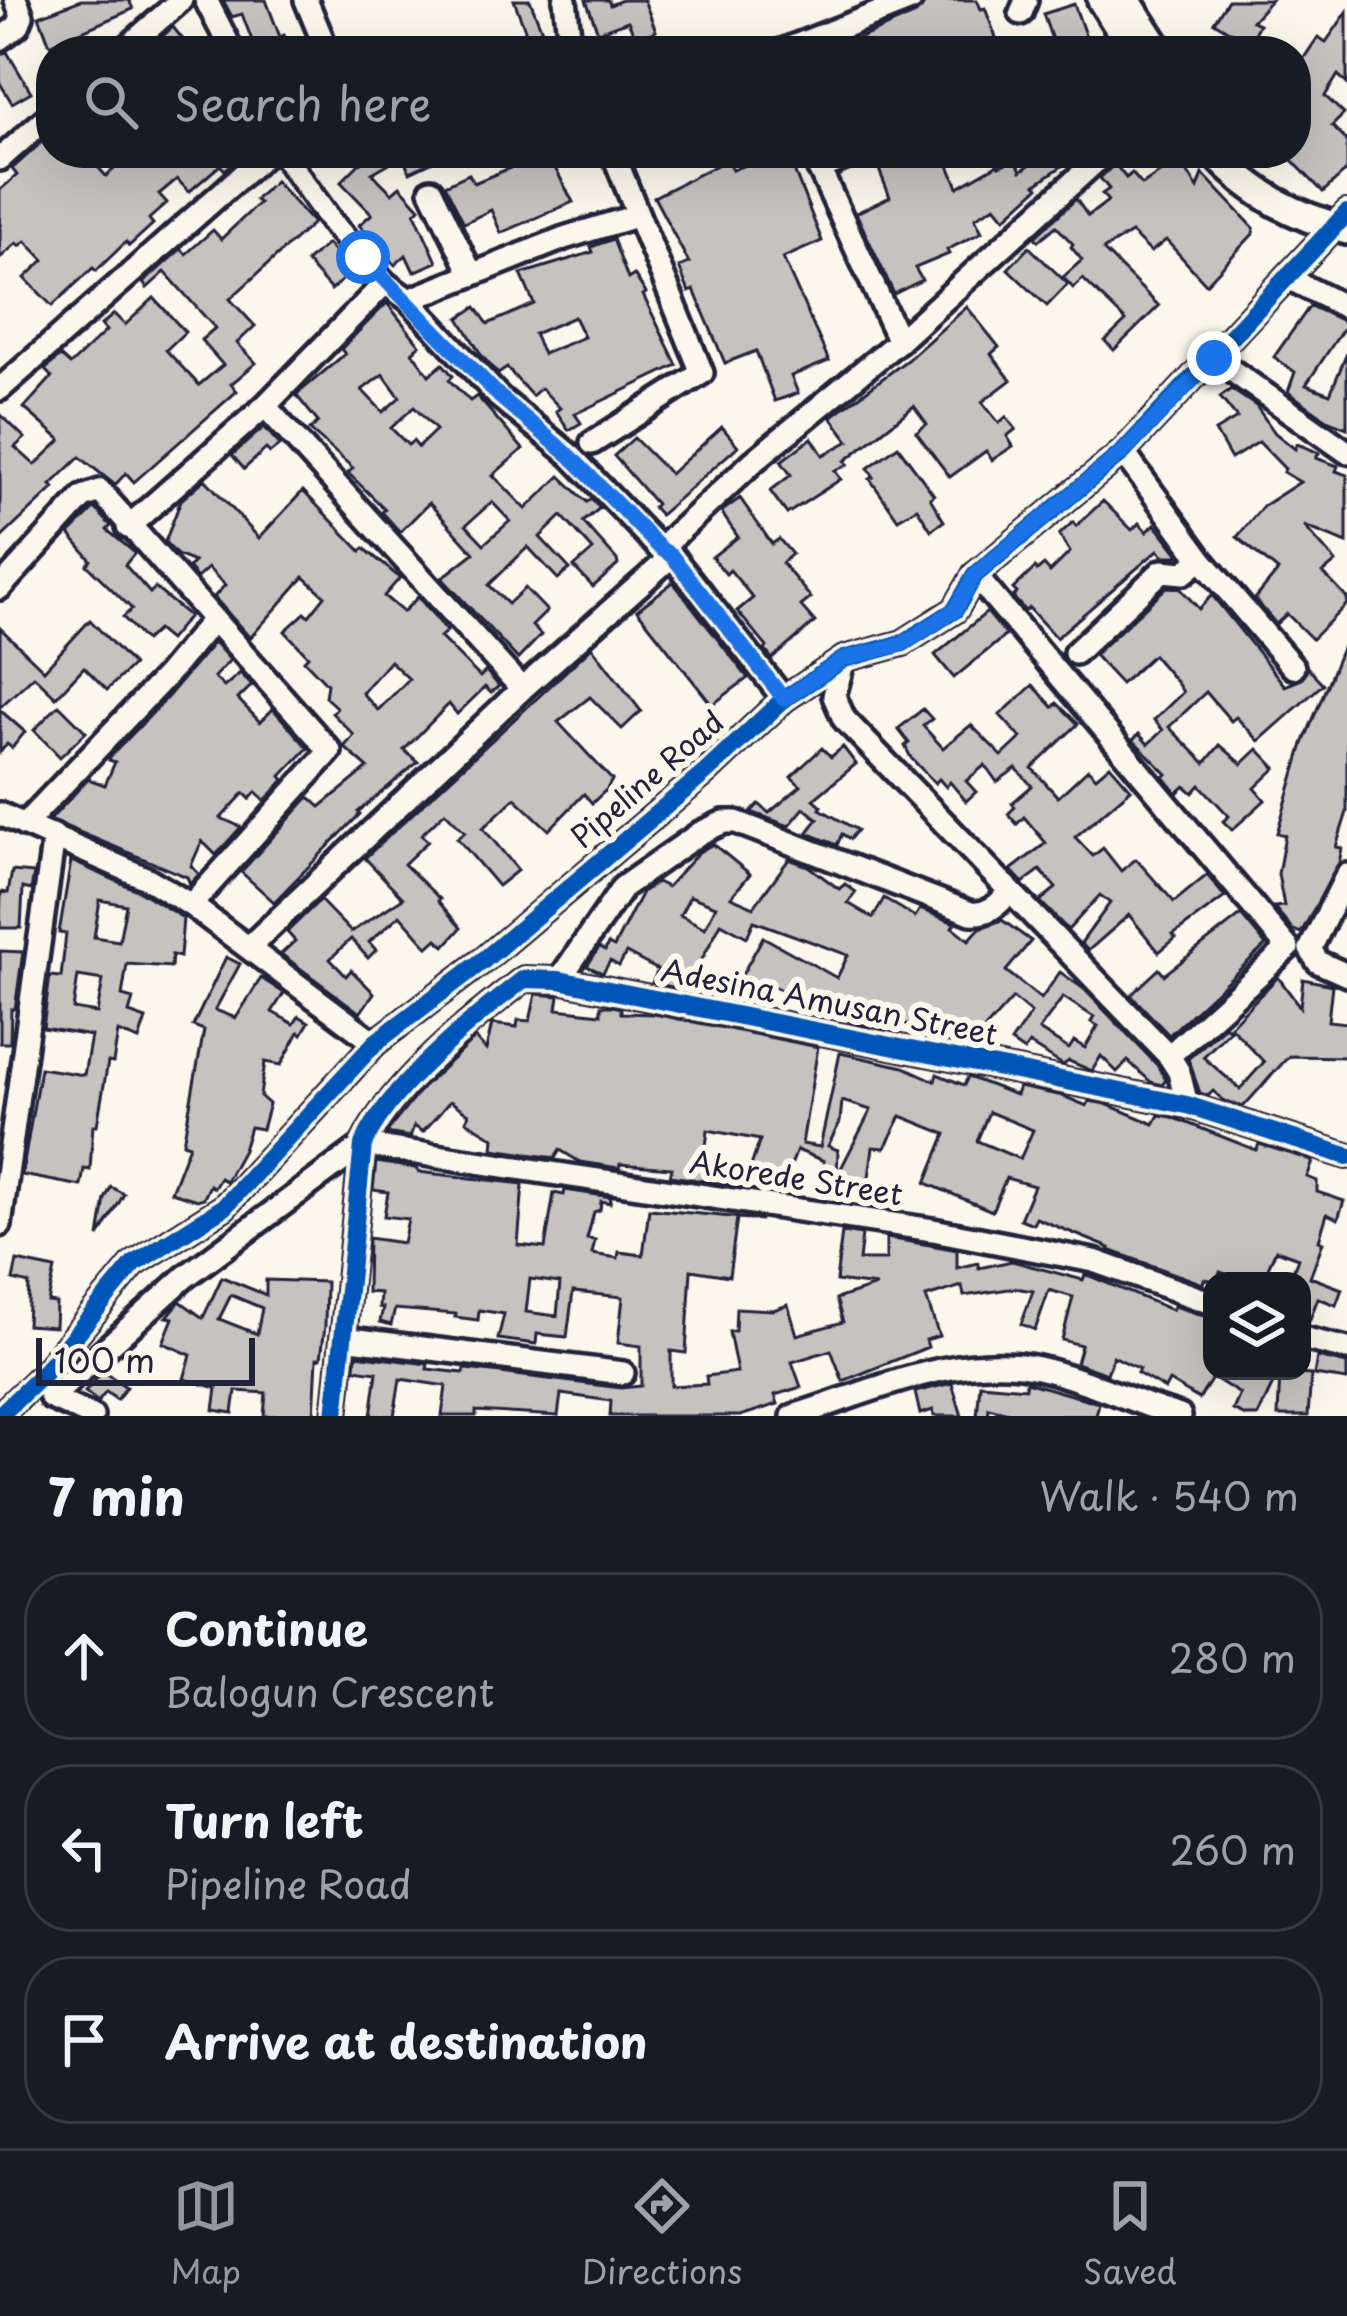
<!DOCTYPE html>
<meta charset="utf-8">
<style>
body{margin:0;font-family:"Playpen Sans",sans-serif;background:#20242c;color:#f1f3f6}
.controls{position:absolute;right:36px;bottom:36px;display:grid;overflow:hidden;border-radius:24px;box-shadow:0 12px 48px #0002}
.controls button{width:108px;height:108px;display:grid;place-items:center;padding:0;border:0;border-bottom:3px solid #363941;background:#171b24;color:#f1f3f6;font:60px sans-serif}
.scale{position:absolute;left:36px;bottom:30px;width:219px;box-sizing:border-box;padding-left:12px;border:6px solid #22223b;border-top:0;font-size:33px;line-height:42px;white-space:nowrap;color:#22223b;-webkit-text-stroke:9px #fbf7ec;paint-order:stroke}
.stop{position:absolute;width:36px;height:36px;margin:-27px;border:9px solid #1a73e8;border-radius:50%;background:#fff}
.stop.end{background:#1a73e8;border-color:#fff;box-shadow:0 3px 12px #0008}
.list{margin:0;padding:0;list-style:none}
h2{display:flex;justify-content:space-between;align-items:center;height:156px;margin:0;padding:0 48px;font-size:51px}
h2 small{font-size:39px;font-weight:400;color:#9ea1a6}
.list li{display:grid;grid-template-columns:78px 1fr auto;gap:36px;align-items:center;box-sizing:border-box;height:168px;margin:0 24px 24px;padding:0 24px;border:3px solid #363941;border-radius:48px}
.list b{display:block;font-size:45px;white-space:nowrap}
.list p{margin:0;font-size:39px;white-space:nowrap;color:#9ea1a6}
.list em{font-size:39px;font-style:normal;color:#9ea1a6}
.icon{flex:none;width:66px;height:66px;fill:none;stroke:currentColor;stroke-width:2;stroke-linecap:round;stroke-linejoin:round}
.map{position:relative;flex:none;width:1347px;height:1416px;overflow:hidden}
.search{position:absolute;background:#171b24;box-shadow:0 12px 48px #0002;left:36px;right:36px;top:36px;height:132px;display:flex;align-items:center;gap:30px;box-sizing:border-box;padding:0 42px;border-radius:48px;color:#9ea1a6;font-size:45px}
.sheet{height:732px;background:#171b24}
nav{display:flex;justify-content:space-around;align-items:center;box-sizing:border-box;height:168px;border-top:3px solid #363941;background:#171b24;font-size:33px;color:#9ea1a6}
nav a{display:grid;justify-items:center;gap:6px}
nav .on{color:#9495a2}
.map>svg:first-child{display:block}
</style>
<div class="map">
<svg width="1347" height="1416" viewBox="0 0 1347 1416">
<rect width="100%" height="100%" fill="#fbf7ec"/>
<filter id="ink" filterUnits="userSpaceOnUse"><feTurbulence type="fractalNoise" baseFrequency=".00833" numOctaves="2"/><feDisplacementMap in="SourceGraphic" scale="24" xChannelSelector="R" yChannelSelector="G"/><feConvolveMatrix kernelMatrix="1 2 1 2 8 2 1 2 1" color-interpolation-filters="sRGB"/></filter>
<g filter="url(#ink)">
<g fill="#c6c2c0" stroke="#22223b" stroke-width="3" fill-rule="evenodd">
<polygon points="81,0 129,0 133,9 50,45 39,16"/>
<polygon points="223,0 266,0 280,37 284,35 291,51 256,51 242,14 232,17"/>
<polygon points="514,0 530,0 550,51 533,51"/>
<polygon points="586,0 608,0 610,5 622,0 644,0 656,31 646,35 649,42 639,46 628,21 598,32"/>
<polygon points="926,0 977,0 981,9 985,8 1001,51 830,51 916,14"/>
<polygon points="1228,0 1271,0 1252,21 1259,24 1249,43 1214,22"/>
<polygon points="1074,4 1089,46 1056,51 1043,14"/>
<polygon points="1347,12 1347,84 1338,75 1325,96 1344,114 1332,126 1347,141 1347,170 1323,192 1285,153 1296,153 1296,70 1318,37 1326,42"/>
<polygon points="173,27 192,51 146,51"/>
<polygon points="7,52 31,92 12,103 0,83 0,54"/>
<polygon points="51,134 51,153 85,153 106,176 133,153 244,153 225,170 220,165 189,192 177,179 159,194 167,203 149,219 153,224 129,246 126,242 96,271 93,268 52,306 25,278 44,260 26,241 20,246 17,243 0,258 0,190 17,175 12,169"/>
<polygon points="370,153 427,153 431,162 410,172 402,156 372,173 392,193 400,186 420,208 415,213 437,262 414,272 406,255 395,265 359,225 372,214 341,182"/>
<polygon points="516,153 585,153 554,166 573,202 501,233 491,210 464,223 445,185 469,174 474,183 510,168 505,158"/>
<polygon points="776,153 787,153 822,241 783,258 829,361 791,376 798,393 775,401 756,351 725,363 694,290 689,292 679,267 689,263 654,197 727,160 732,170"/>
<polygon points="912,153 944,153 958,187 998,164 999,166 1016,159 1021,171 1046,153 1061,153 1068,162 1036,184 1039,187 1005,218 995,206 975,218 982,232 947,250 949,254 915,268 922,280 894,294 856,213 890,197 878,167"/>
<polygon points="1171,154 1176,155 1198,188 1203,174 1254,228 1253,234 1206,284 1166,240 1151,252 1131,233 1103,250 1159,306 1114,350 1105,341 1126,321 1083,279 1073,288 1063,277 1082,260 1071,247 1073,244 1056,226 1038,241 1035,237 1076,199 1088,216 1108,201 1102,194 1109,189 1100,178 1115,164 1126,178 1132,173 1142,185 1164,170 1159,163"/>
<polygon points="275,181 313,223 230,299 255,326 237,343 256,363 231,384 237,391 134,482 126,473 115,485 80,457 51,485 54,488 0,539 0,414 25,438 15,447 35,465 61,440 24,408 52,377 45,370 60,356 70,365 106,331 101,325 114,314 125,325 154,298 185,332 166,350 199,385 223,365 201,340 215,328 165,272 147,288 143,283 181,249 186,254 213,230 221,239 259,203 255,200"/>
<path d="M613 239 628 279 634 275 646 293 643 295 677 365 575 414 581 423 569 430 556 411 560 408 541 388 532 396 507 368 498 374 482 356 459 318 476 307 488 324 534 304 521 274 593 252 591 247ZM574 317 584 337 543 354 534 334Z"/>
<polygon points="327,244 352,271 331,290 306,262"/>
<polygon points="1029,247 1068,284 1047,306 1008,269"/>
<path d="M387 303 420 345 412 352 429 375 443 364 453 376 449 380 470 401 477 396 523 449 493 475 526 509 560 476 587 502 591 499 600 508 583 522 617 560 618 565 593 587 574 567 593 550 562 516 540 537 570 569 558 579 528 547 489 585 508 604 525 588 547 611 532 626 541 635 518 659 442 578 474 553 429 503 400 532 382 512 385 509 348 473 353 468 310 430 318 422 296 395 345 354 341 349ZM383 374 400 397 383 412 362 390ZM414 407 436 430 418 447 413 441 408 445 391 428ZM492 502 510 521 484 544 466 525Z"/>
<polygon points="1310,306 1347,323 1306,385 1330,394 1347,353 1347,428 1329,421 1288,392 1295,372 1274,357"/>
<polygon points="967,307 999,347 991,354 1011,380 982,402 999,423 1006,417 1016,429 1007,436 1013,446 992,460 986,451 950,477 916,432 927,424 914,406 845,461 848,464 835,471 841,479 787,514 770,491 791,475 781,461 812,438 823,455 849,441 831,417 907,360"/>
<polygon points="1231,389 1256,406 1275,433 1295,449 1297,444 1305,447 1319,453 1316,458 1338,466 1336,471 1347,475 1347,543 1304,526 1336,562 1323,573 1347,598 1347,604 1312,639 1287,614 1276,624 1255,599 1278,571 1237,537 1263,506 1300,482 1283,472 1285,469 1259,442 1231,459 1215,431 1237,418 1220,397"/>
<polygon points="264,427 280,445 270,453 266,449 244,469 232,455"/>
<polygon points="722,427 738,446 660,515 653,507 656,504 614,456 634,438 670,474"/>
<polygon points="898,446 934,495 930,498 944,521 931,530 917,508 898,519 870,479 874,477 868,468"/>
<path d="M205 479 259 538 303 491 361 551 364 548 400 578 384 596 403 612 418 597 447 631 440 637 480 677 486 671 499 686 491 693 485 687 457 714 449 704 404 750 418 762 358 812 360 814 274 902 241 872 309 797 320 807 368 768 344 747 354 735 332 713 337 708 325 697 327 684 304 660 308 656 285 631 305 613 309 616 325 596 304 577 250 638 214 597 225 585 208 568 197 578 188 568 194 562 177 555 165 542 181 500ZM390 661 409 679 378 710 362 693Z"/>
<polygon points="740,498 772,544 779,539 792,554 782,563 811,598 801,606 815,622 772,659 765,650 767,647 737,611 753,598 730,570 726,574 712,557 738,537 721,512"/>
<polygon points="1103,501 1132,530 1139,523 1147,532 1155,524 1180,556 1164,556 1158,550 1056,638 1029,608 1025,611 1013,597 1017,593 1013,589 1035,568 1037,571 1044,565 1050,572 1070,552 1059,535 1073,522 1076,526"/>
<polygon points="95,508 111,526 107,530 135,553 125,565 150,593 155,588 189,616 169,640 157,630 145,641 123,617 132,609 87,565 91,560 69,534"/>
<polygon points="673,582 748,678 712,705 637,610"/>
<polygon points="1167,587 1180,588 1199,609 1212,595 1285,686 1302,679 1308,668 1323,684 1259,741 1236,717 1231,721 1206,692 1169,727 1205,763 1220,745 1242,764 1258,749 1276,768 1255,788 1265,800 1232,830 1223,821 1229,816 1200,785 1193,793 1185,786 1177,793 1164,777 1167,774 1133,740 1139,734 1148,744 1163,730 1154,720 1183,692 1177,683 1153,655 1121,684 1094,655"/>
<polygon points="987,612 1006,635 954,678 935,655"/>
<polygon points="90,620 133,665 107,690 84,667 56,697 34,676 0,707 0,628 44,670"/>
<polygon points="1347,636 1347,812 1336,847 1342,848 1339,863 1301,933 1293,930 1274,907 1284,906 1278,874 1285,835 1277,833 1303,744"/>
<polygon points="214,642 230,660 214,677 224,687 240,673 252,685 238,699 260,722 273,709 308,748 281,776 284,780 265,801 256,792 250,799 244,793 221,818 241,827 216,855 202,841 191,866 199,874 190,884 187,877 50,820 88,779 105,785 115,762 109,760 110,757 165,700"/>
<polygon points="592,647 641,711 622,729 590,697 558,722 612,780 607,789 592,803 584,794 549,830 515,798 483,828 518,870 498,886 457,838 465,832 445,812 421,835 428,841 404,864 440,899 438,901 461,928 445,946 437,939 428,947 400,915 369,942 376,950 368,958 351,939 330,959 346,976 351,970 374,993 360,1013 281,954 295,941 287,932 320,900 351,932 403,898 365,858"/>
<polygon points="1033,685 1053,707 1057,703 1078,724 1032,768 1058,797 1088,769 1096,777 1110,765 1131,789 1075,837 1093,856 1103,848 1121,871 1136,859 1174,902 1207,875 1225,897 1173,935 1176,938 1159,952 1129,915 1088,951 1081,943 1110,903 1100,895 1068,930 1040,901 1056,888 1040,870 1023,883 1011,870 1046,843 1024,817 1017,824 1008,814 1015,807 1012,803 1032,786 1016,768 997,782 985,765 966,781 976,792 966,801 950,782 946,787 939,779 935,783 911,758 905,746 909,743 898,729 923,709 932,719 923,726 943,748 971,725 1002,756 1021,738 1000,715"/>
<polygon points="59,705 86,732 60,757 34,730"/>
<polygon points="0,710 25,732 12,748 7,744 0,752"/>
<polygon points="843,747 856,764 814,799 822,806 820,809 857,830 850,839 842,834 837,845 807,833 818,819 804,808 789,826 751,812 759,804 769,813 801,786 791,777 822,748 831,757"/>
<path d="M713 844 750 874 731 897 754 907 789 859 808 866 839 889 845 884 856 892 848 903 873 918 884 898 915 917 920 909 955 923 952 927 969 940 980 928 1002 920 1031 941 1006 971 1041 999 1060 972 1084 989 1157 1065 1166 1080 1162 1085 1151 1082 1128 1061 1117 1072 1101 1056 1092 1071 1069 1061 1063 1065 1029 1044 1024 1051 1011 1042 1031 1013 1013 998 985 1029 993 1036 983 1046 959 1024 951 1034 932 1018 923 1034 892 1017 887 1030 854 1023 772 986 761 1005 729 998 763 937 837 978 848 955 754 921 747 937 721 923 686 990 652 983 658 970 626 953 619 966 610 961 603 973 587 966 599 948 605 951 608 944 614 947 642 892 657 882 667 887 699 852ZM690 896 716 906 705 928 680 915ZM1063 997 1094 1017 1091 1022 1098 1026 1085 1048 1074 1041 1069 1049 1039 1030Z"/>
<path d="M71 861 141 892 183 918 180 957 172 955 171 967 127 964 122 996 133 999 129 1013 146 1019 139 1040 118 1032 113 1063 108 1062 97 1125H93L90 1170 84 1169 81 1186 22 1175 40 1068 84 1075 91 1036 43 1028 50 976 61 977 66 934 59 933ZM100 900 126 905 119 941 94 937ZM78 976 103 980 97 1013 73 1009Z"/>
<polygon points="12,871 34,873 31,890 23,888 21,928 0,928 1,892 8,893"/>
<polygon points="1241,915 1266,945 1169,1035 1131,995 1159,969 1164,975"/>
<polygon points="0,951 23,952 15,1009 11,1009 10,1043 0,1043"/>
<polygon points="226,957 240,964 215,1010 236,1018 261,978 284,993 272,1012 294,1024 299,1016 309,1022 302,1034 299,1032 281,1065 265,1062 260,1096 269,1104 262,1129 250,1127 243,1150 226,1181 220,1178 214,1188 210,1185 204,1198 197,1200 171,1192 189,1145 183,1143 204,1030 193,1026"/>
<polygon points="1278,977 1300,1007 1303,979 1332,985 1328,1021 1347,1023 1347,1057 1289,1056 1243,1107 1224,1101 1213,1091 1208,1096 1200,1093 1188,1059 1225,1026 1230,1030 1203,1057 1240,1089 1264,1062 1230,1026"/>
<path d="M536 994 559 996 557 1009 601 1014V1006H613L621 1008V1013L654 1014 818 1047 802 1144 820 1147 840 1053 904 1067 935 1081 937 1074 964 1085 968 1077 1016 1095 1019 1087 1063 1096 1087 1106 1089 1101 1106 1104 1154 1124 1159 1115 1172 1117 1256 1150 1259 1144 1302 1157 1313 1162 1307 1177 1317 1181V1192L1344 1201 1338 1219 1327 1214 1319 1240 1323 1242 1310 1277 1342 1289 1336 1305 1318 1298 1308 1324 1302 1323V1281H1289L1298 1258 1276 1250 1262 1281H1244L1220 1272 1216 1281 1204 1279 1203 1284 1109 1250 1110 1248 1036 1218 1033 1224 1020 1219 1034 1186 1006 1178 992 1211 926 1183 946 1134 901 1116 885 1148 873 1147 869 1177 863 1189 837 1176 871 1110 842 1101 840 1122 828 1146 838 1150 837 1176 822 1168 824 1161 797 1150 786 1178 763 1170 762 1173 750 1169 760 1140 708 1130 703 1171 747 1178 745 1187 670 1176 672 1168 620 1164 619 1168 580 1162 560 1150 555 1158 493 1149 494 1138 466 1121 469 1114 450 1101 423 1132 414 1126 410 1137 386 1133 422 1088 475 1038 486 1050 492 1024 517 1027 518 1020 530 1021ZM989 1112 1033 1130 1020 1159 977 1141Z"/>
<path d="M376 1162 415 1168 419 1172 523 1184 518 1245 545 1248 554 1193 564 1195 565 1190 611 1197 610 1203 601 1201 600 1210 594 1212 587 1239 595 1240 592 1254 618 1258 619 1252 643 1255 649 1209 762 1220 737 1218 729 1276 691 1270 686 1353 671 1351V1386L707 1384 706 1376 737 1372 729 1332 735 1331 736 1308 773 1310 788 1305 797 1335 843 1322 836 1299 876 1286 836 1281 842 1232 862 1235 859 1260H886V1238L930 1245 957 1250V1268L978 1263 979 1268 1012 1261 1083 1280 1085 1275 1090 1276 1172 1310 1174 1306 1212 1318V1371H1251L1274 1382 1258 1416H1246L1233 1410 1240 1394 1213 1377 1199 1399 1169 1381 1165 1389 1137 1373 1139 1369 1113 1356 1107 1374 1076 1363 1081 1345 1062 1340 1073 1297 1049 1290 1035 1330 1021 1324 1033 1291 1015 1288 964 1296 962 1286 926 1297 939 1336 926 1340 928 1347 843 1381 831 1350 792 1362 801 1387 775 1395 778 1404 740 1416H610L611 1401 561 1394 558 1416 476 1411V1416H442L446 1386 400 1379 394 1416H371L377 1372 355 1369 356 1355 428 1364 427 1369 464 1373 465 1369 484 1371 621 1388 641 1386V1346L618 1343 623 1297 573 1292 567 1337 537 1334 536 1344 498 1339 504 1314 479 1310 478 1320 455 1317 456 1314 395 1309 391 1325 380 1322 383 1308 379 1307 380 1293 367 1292 368 1238 403 1243 408 1219 384 1216 388 1192 373 1190ZM530 1279 560 1283 557 1316 526 1312Z"/>
<polygon points="111,1187 124,1194 99,1237 105,1199"/>
<polygon points="17,1261 55,1269 48,1302 56,1303 55,1327 27,1325 29,1284 13,1280"/>
<path d="M222 1277 266 1295V1280L326 1282 325 1326 321 1358H317L314 1416H264L266 1393 236 1391 233 1413 214 1410 217 1388 184 1379 191 1355 163 1343 173 1318 167 1317 180 1301 203 1318ZM231 1295 262 1308 257 1334 219 1319Z"/>
<polygon points="1317,1357 1347,1364 1347,1380 1314,1375"/>
<polygon points="103,1371 126,1387 117,1400 106,1392 98,1402 85,1392"/>
<polygon points="1280,1373 1311,1375 1308,1416 1278,1416"/>
<polygon points="1026,1382 1099,1403 1096,1416 1021,1416 989,1408 988,1416 977,1416 980,1384 1025,1388"/>
<polygon points="952,1383 962,1416 934,1416 933,1410 920,1414 915,1392"/>
</g>
<g fill="none" stroke-linecap="round" stroke-linejoin="round">
<g stroke="#22223b" stroke-width="30">
<g id="minor">
<polyline points="206,0 232,51"/>
<polyline points="306,0 327,51"/>
<polyline points="565,0 571,51"/>
<polyline points="1021,13 1026,0"/>
<polyline points="0,39 18,26 22,16 16,0"/>
<polyline points="123,51 181,0"/>
<polyline points="782,51 911,0"/>
<polyline points="282,153 332,223 385,283 409,300 499,397 571,456 660,549 672,556 784,699"/>
<polyline points="812,153 899,341"/>
<polyline points="0,159 51,114"/>
<polyline points="819,169 857,153"/>
<polyline points="431,190 472,275"/>
<polyline points="1288,278 1347,308"/>
<polyline points="409,300 564,238 636,216"/>
<polyline points="1214,358 1347,452"/>
<polyline points="0,389 267,153"/>
<polyline points="265,406 522,689"/>
<polyline points="592,443 702,373 613,153"/>
<polyline points="1123,452 1201,559 1293,667"/>
<polyline points="128,527 265,406 385,283"/>
<polyline points="660,549 754,461 899,341 1105,153"/>
<polyline points="975,575 1288,948 1169,1056"/>
<polyline points="0,588 83,497 100,491 330,751 191,905"/>
<polyline points="1075,653 1162,571 1184,573 1201,559"/>
<polyline points="844,659 834,696 844,719 1169,1056 1179,1072 1187,1105"/>
<polyline points="0,814 148,879 191,905 375,1043"/>
<polyline points="24,825 167,675 212,621"/>
<polyline points="1347,875 1310,949 1318,962 1347,975"/>
<polyline points="250,946 522,689 672,556"/>
<path d="M559 980 623 887 700 833 724 822H736L971 913C986 915 1000 905 1007 893L1006 886"/>
<polyline points="363,1145 933,1230 1094,1261 1212,1303"/>
<polyline points="0,1225 54,836"/>
<polyline points="343,1338 623,1373"/>
<polyline points="1302,1338 1347,1349"/>
<polyline points="48,1390 51,1398 92,1416"/>
<polyline points="51,1398 185,1277 363,1145"/>
<polyline points="0,1415 43,1374 134,1264 224,1207 375,1043 485,959 706,772 784,699 844,659 903,643 955,610 975,575 1123,452 1347,213"/>
<path d="M335 1416 363 1145C388 1087 473 1018 524 979L559 980 1187 1105 1347 1156"/>
<path d="M793 1416C869 1393 956 1350 1038 1368 1087 1379 1131 1402 1180 1416"/>
</g>
</g>
<g stroke="#22223b" stroke-width="36">
<g id="major">
<polyline points="1102,0 1134,51"/>
<polyline points="1126,0 1159,51"/>
<path d="M1215 153C1252 194 1294 216 1347 230"/>
</g>
</g>
<use href="#minor" stroke="#fbf7ec" stroke-width="21"/>
<use href="#major" stroke="#fbf7ec" stroke-width="27"/>
<g stroke="#fbf7ec" stroke-width="26">
<g id="cycleway">
<polyline points="0,1415 43,1374 134,1264 224,1207 375,1043 485,959 706,772 784,699 844,659 903,643 955,610 975,575 1123,452 1347,213"/>
<path d="M335 1416 363 1145C388 1087 473 1018 524 979L559 980 1187 1105 1347 1156"/>
</g>
</g>
<use href="#cycleway" stroke="#0057b8" stroke-width="18"/>
</g>
</g>
<g fill="none" stroke-linecap="round" stroke-linejoin="round" filter="url(#ink)">
<polyline stroke="#1a73e8" stroke-width="15" points="363,257 500,397 571,457 660,548 672,556 784,699 844,659 903,644 955,610 975,575 1123,452 1214,358"/>
</g>
<g text-anchor="middle" stroke-width="12" stroke-linejoin="round" paint-order="stroke">
<g font-size="30" fill="#22223b" stroke="#fbf7ec">
<text transform="translate(648 780) rotate(-41)" y="10">Pipeline Road</text>
<text transform="translate(829 1003) rotate(11)" y="10">Adesina Amusan Street</text>
<text transform="translate(796 1179) rotate(9)" y="10">Akorede Street</text>
</g>
</g>
</svg>
<div class="controls">
<button><svg class="icon" aria-label="layers" viewBox="0 0 24 24"><path d="M12 4l9 5-9 5-9-5zM3 14l9 5 9-5"/></svg></button>
</div>
<div class="scale">100 m</div>
<div class="stop" style="left:363px;top:257px"></div>
<div class="stop end" style="left:1214px;top:358px"></div>
<div class="search"><svg class="icon" aria-label="search" viewBox="0 0 24 24"><circle cx="10" cy="10" r="6"/><path d="M15 15l6 6"/></svg>Search here</div>
</div>
<section class="sheet">
<h2>7 min<small>Walk · 540 m</small></h2>
<ul class="list">
<li><svg class="icon" aria-label="ahead" viewBox="0 0 24 24"><path d="M12 20V5M6 11l6-6 6 6"/></svg><div><b>Continue</b><p>Balogun Crescent</p></div><em>280 m</em></li>
<li><svg class="icon" aria-label="left" viewBox="0 0 24 24"><path d="M17 20v-9H6M10 6l-5 5 5 5"/></svg><div><b>Turn left</b><p>Pipeline Road</p></div><em>260 m</em></li>
<li><svg class="icon" aria-label="arrive" viewBox="0 0 24 24"><path d="M6 21V4h12l-3 4 3 4H6"/></svg><div><b>Arrive at destination</b></div></li>
</ul>
</section>
<nav>
<a class="on"><svg class="icon" aria-label="map" viewBox="0 0 24 24"><path d="M3 6l6-2 6 2 6-2v14l-6 2-6-2-6 2zM9 4v14M15 6v14"/></svg>Map</a>
<a><svg class="icon" aria-label="directions" viewBox="0 0 24 24"><path d="M12 3l9 9-9 9-9-9zM9 14v-3h6M13 9l2 2-2 2"/></svg>Directions</a>
<a><svg class="icon" aria-label="saved" viewBox="0 0 24 24"><path d="M7 4h10v16l-5-4-5 4z"/></svg>Saved</a>
</nav>
